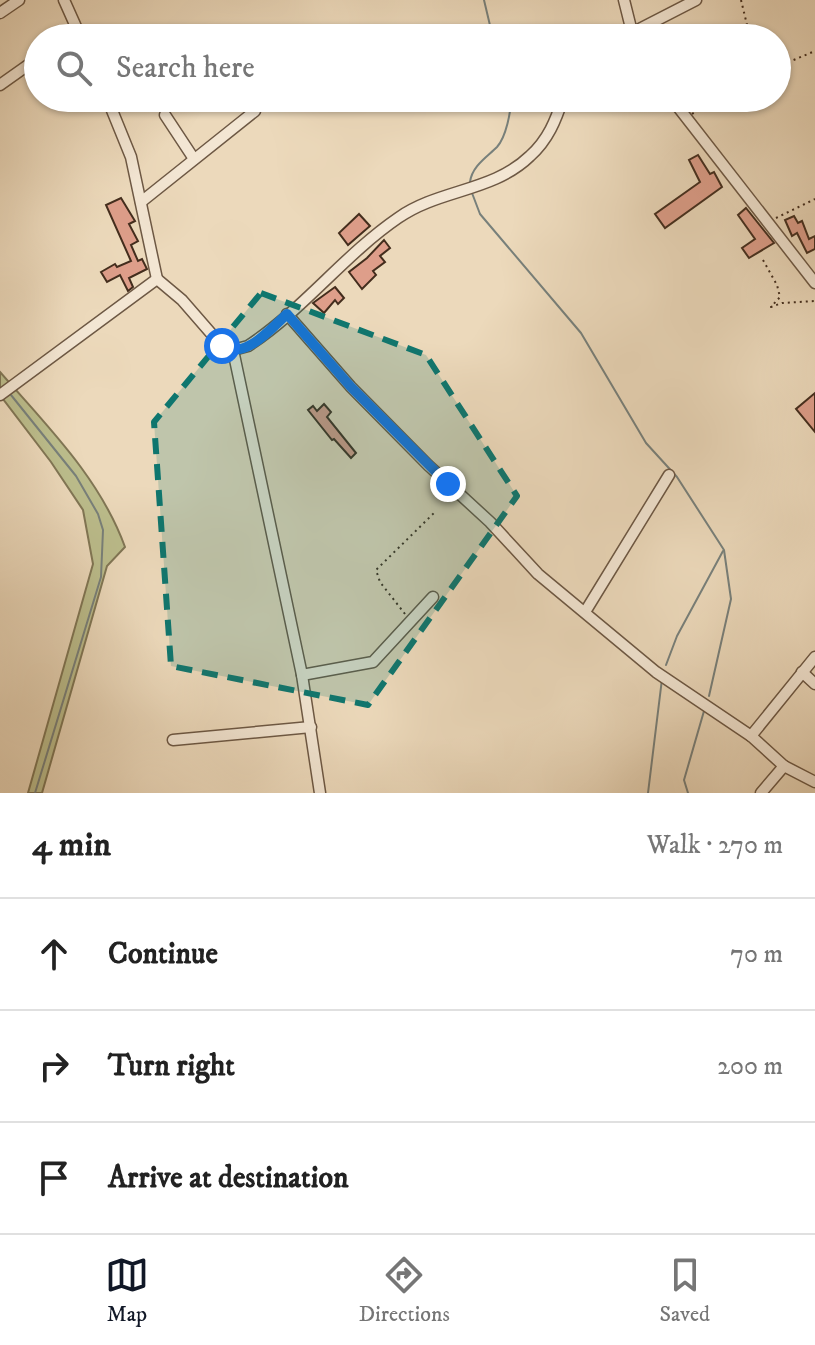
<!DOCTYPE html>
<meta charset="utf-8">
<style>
body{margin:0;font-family:"IM FELL DW Pica",serif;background:#f6f6f6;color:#222}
.stop{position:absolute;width:24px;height:24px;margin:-18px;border:6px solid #1a73e8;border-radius:50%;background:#fff}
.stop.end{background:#1a73e8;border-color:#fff;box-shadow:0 2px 8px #0008}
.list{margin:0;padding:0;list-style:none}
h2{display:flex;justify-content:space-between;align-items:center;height:104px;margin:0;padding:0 32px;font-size:34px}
h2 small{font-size:26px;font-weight:400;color:#767676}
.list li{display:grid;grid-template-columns:52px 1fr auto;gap:24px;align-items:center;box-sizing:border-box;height:112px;padding:0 32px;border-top:2px solid #e0e0e0}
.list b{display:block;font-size:30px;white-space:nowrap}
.list em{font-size:26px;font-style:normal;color:#767676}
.icon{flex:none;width:44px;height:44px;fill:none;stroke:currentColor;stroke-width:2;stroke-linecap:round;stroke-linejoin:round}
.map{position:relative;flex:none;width:815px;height:793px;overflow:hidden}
.search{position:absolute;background:#fff;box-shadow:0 2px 6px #0004;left:24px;right:24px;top:24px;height:88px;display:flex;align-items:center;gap:20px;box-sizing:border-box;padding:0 28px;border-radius:44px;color:#767676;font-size:30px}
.sheet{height:440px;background:#fff}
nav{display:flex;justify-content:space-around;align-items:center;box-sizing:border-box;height:112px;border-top:2px solid #e0e0e0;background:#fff;font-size:22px;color:#767676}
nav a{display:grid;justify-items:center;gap:4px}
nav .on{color:#111827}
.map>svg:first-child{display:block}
</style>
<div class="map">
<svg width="815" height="793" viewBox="0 0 815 793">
<rect width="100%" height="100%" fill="#ecd9bb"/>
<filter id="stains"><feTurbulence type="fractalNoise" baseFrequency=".0025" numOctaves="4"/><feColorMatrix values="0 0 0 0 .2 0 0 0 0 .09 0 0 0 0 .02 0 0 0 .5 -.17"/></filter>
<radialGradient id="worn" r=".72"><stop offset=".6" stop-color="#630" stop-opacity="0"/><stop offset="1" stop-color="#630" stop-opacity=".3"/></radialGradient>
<path fill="#bcbe8d" stroke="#807655" stroke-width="2" d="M0 372C47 426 100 478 125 547L107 566 42 793H28L93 564 83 510 51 462 0 395Z"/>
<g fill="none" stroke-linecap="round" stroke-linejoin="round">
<g stroke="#78807b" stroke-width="2">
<polyline points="484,0 493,38"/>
<path d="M470 182C472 166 487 157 497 147 506 137 511 112 511 98"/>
<polyline points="472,193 480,214 581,333 646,443 677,477 724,550 731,599 709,696"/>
<polyline points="11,395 76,476 98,514 103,530 101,577 35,793"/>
<polyline points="666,665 677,636 723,551"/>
<polyline points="648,793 662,679"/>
<polyline points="688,793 684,780 704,711"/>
</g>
</g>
<g fill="#de9e8a" stroke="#432d1d" stroke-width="2">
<polygon points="698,155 710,174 714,172 722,187 665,228 655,214 700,182 689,160"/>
<polygon points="121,198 135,221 129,224 138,241 131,245 138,261 142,259 147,269 129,278 133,287 128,291 120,275 107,282 101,272 115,264 117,267 131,261 106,205"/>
<polygon points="746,208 774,243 749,258 742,248 755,239 738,215"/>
<polygon points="359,214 370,226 348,245 339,233"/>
<polygon points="794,216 798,223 802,221 809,239 815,236 815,249 807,253 797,233 792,236 785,220"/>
<polygon points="384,240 390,248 380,256 385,262 373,271 376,275 362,289 349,272 367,258"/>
<polygon points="335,287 344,298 338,304 335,300 324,313 313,303"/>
<polygon points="815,393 815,432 796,409"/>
<polygon points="324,404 331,412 327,417 356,453 351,458 334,439 332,440 308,410 313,406 317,411"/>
</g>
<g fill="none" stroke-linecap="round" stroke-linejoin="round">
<g stroke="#6d5844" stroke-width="13">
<g id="minor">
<polyline points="64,0 81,38"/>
<polyline points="624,0 633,36"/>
<polyline points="0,13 19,0"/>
<polyline points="66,38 77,30"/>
<polyline points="622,38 696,0"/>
<polyline points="0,85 38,58"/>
<polyline points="107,98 131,157 157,279"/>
<polyline points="671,98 815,283"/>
<polyline points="165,115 194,159"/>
<polyline points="141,202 255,111"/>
<polyline points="287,314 351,387 428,465 490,522 538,574 656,672 751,736"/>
<polyline points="233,350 302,675 320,793"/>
<path d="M0 395 157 279 182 300 222 346 233 350 248 346C303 310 344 255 398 218 439 189 493 192 530 156 548 140 556 120 563 98"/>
<polyline points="585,612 669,475"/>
<polyline points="802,672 815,684"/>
<polyline points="302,675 373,662 433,597"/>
<polyline points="173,740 311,727"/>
<polyline points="784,766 815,782"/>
<polyline points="761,793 784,766 751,736 815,657"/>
</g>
</g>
<g stroke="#432d1d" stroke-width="2" stroke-dasharray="2 4" stroke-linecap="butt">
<polyline points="741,0 749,33 755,38"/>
<polyline points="777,67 815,51"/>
<polyline points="692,114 718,98"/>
<polyline points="776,218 815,199"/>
<polyline points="763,260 777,285 780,297 771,307 782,303 815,301"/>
<polyline points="405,614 380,582 376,570 435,512"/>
</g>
<use href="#minor" stroke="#f3e6d3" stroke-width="10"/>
</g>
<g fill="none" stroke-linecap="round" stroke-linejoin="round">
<path stroke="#1a73e8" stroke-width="10" d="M222 346C244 361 272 328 287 314L351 387 448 484"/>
</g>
<path fill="#0f766e" fill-opacity="0.2" stroke="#0f766e" stroke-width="6" stroke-dasharray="16 10" stroke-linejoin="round" d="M261 293 426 355 517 496 368 705 171 666 154 422Z"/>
<rect width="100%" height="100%" filter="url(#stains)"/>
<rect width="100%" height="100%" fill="url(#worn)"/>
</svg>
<div class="stop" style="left:222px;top:346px"></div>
<div class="stop end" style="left:448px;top:484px"></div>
<div class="search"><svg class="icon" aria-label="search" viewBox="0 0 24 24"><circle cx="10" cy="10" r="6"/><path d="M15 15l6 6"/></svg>Search here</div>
</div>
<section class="sheet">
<h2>4 min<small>Walk · 270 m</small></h2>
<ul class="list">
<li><svg class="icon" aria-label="ahead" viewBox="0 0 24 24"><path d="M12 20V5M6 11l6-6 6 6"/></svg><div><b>Continue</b></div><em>70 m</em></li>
<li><svg class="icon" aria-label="right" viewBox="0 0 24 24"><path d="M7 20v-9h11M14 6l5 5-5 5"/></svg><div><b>Turn right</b></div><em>200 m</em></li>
<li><svg class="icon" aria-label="arrive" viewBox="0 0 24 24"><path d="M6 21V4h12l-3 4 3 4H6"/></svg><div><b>Arrive at destination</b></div></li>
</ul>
</section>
<nav>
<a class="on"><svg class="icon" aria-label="map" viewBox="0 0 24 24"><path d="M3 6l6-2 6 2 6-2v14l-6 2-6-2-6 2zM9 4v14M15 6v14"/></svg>Map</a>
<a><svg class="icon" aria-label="directions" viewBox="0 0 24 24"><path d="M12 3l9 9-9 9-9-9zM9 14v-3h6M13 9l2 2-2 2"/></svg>Directions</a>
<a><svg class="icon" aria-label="saved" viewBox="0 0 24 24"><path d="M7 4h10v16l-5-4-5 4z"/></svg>Saved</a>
</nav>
